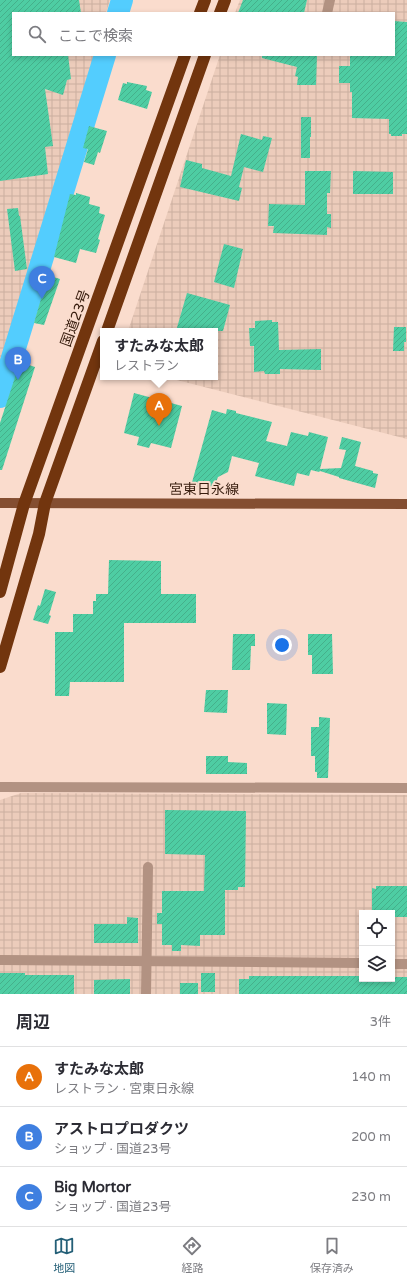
<!DOCTYPE html>
<html lang="ja">
<meta charset="utf-8">
<style>
body{margin:0;font-family:"Varela Round","Noto Sans JP",sans-serif;background:#f2f2f3;color:#2b2b33}
.controls{position:absolute;right:12px;bottom:12px;display:grid;overflow:hidden;border-radius:0px;box-shadow:0 2px 6px #0003}
.controls button{width:36px;height:36px;display:grid;place-items:center;padding:0;border:0;border-bottom:1px solid #e1e1e2;background:#fff;color:#2b2b33;font:20px sans-serif}
.you{position:absolute;left:282px;top:645px;width:14px;height:14px;margin:-10px;border:3px solid #fff;border-radius:50%;background:#1a73e8;box-shadow:0 0 0 6px #1a73e833}
.badge{display:grid;place-items:center;width:26px;height:26px;border-radius:50%;background:#245f77;color:#fff;font-size:13px;font-weight:700}
.pin{position:absolute;translate:-50% -33px;filter:drop-shadow(0 1px 2px #0008)}
.pin::after{content:'';position:absolute;top:21px;width:14px;height:12px;background:inherit;clip-path:polygon(0 0,100% 0,50% 100%)}
.popup{position:absolute;left:100px;top:328px;width:118px;height:52px;box-sizing:border-box;display:grid;place-content:center;border-radius:0px;background:#fff;filter:drop-shadow(0 1px 3px #0005);font-size:13px;white-space:nowrap;color:#7c7c81}
.popup b{font-size:15px;color:#2b2b33}
.popup::after{content:'';position:absolute;left:50%;top:100%;margin-left:-8px;border:8px solid transparent;border-top-color:#fff}
.list{margin:0;padding:0;list-style:none}
h2{display:flex;justify-content:space-between;align-items:center;height:52px;margin:0;padding:0 16px;font-size:17px}
h2 small{font-size:13px;font-weight:400;color:#7c7c81}
.list li{display:grid;grid-template-columns:26px 1fr auto;gap:12px;align-items:center;box-sizing:border-box;height:60px;padding:0 16px;border-top:1px solid #e1e1e2}
.list b{display:block;font-size:15px;white-space:nowrap}
.list p{margin:0;font-size:13px;white-space:nowrap;color:#7c7c81}
.list em{font-size:13px;font-style:normal;color:#7c7c81}
.icon{flex:none;width:22px;height:22px;fill:none;stroke:currentColor;stroke-width:2;stroke-linecap:round;stroke-linejoin:round}
.map{position:relative;flex:none;width:407px;height:994px;overflow:hidden}
.search{position:absolute;background:#fff;box-shadow:0 2px 6px #0003;left:12px;right:12px;top:12px;height:44px;display:flex;align-items:center;gap:10px;box-sizing:border-box;padding:0 14px;border-radius:0px;color:#7c7c81;font-size:15px}
.sheet{height:232px;background:#fff}
nav{display:flex;justify-content:space-around;align-items:center;box-sizing:border-box;height:56px;border-top:1px solid #e1e1e2;background:#fff;font-size:11px;color:#7c7c81}
nav a{display:grid;justify-items:center;gap:2px}
nav .on{color:#245f77}
.map>svg:first-child{display:block}
</style>
<div class="map">
<svg width="407" height="994" viewBox="0 0 407 994">
<defs>
<pattern id="industrial-grid" width="8" height="8" patternUnits="userSpaceOnUse"><rect width="8" height="8" fill="#ecccbb"/><path d="M0 4h8M4 0v8" fill="none" stroke="#cbafa0"/></pattern>
<pattern id="building-hatch" width="6" height="6" patternUnits="userSpaceOnUse"><rect width="6" height="6" fill="#4ecda3"/><path d="M-1 1l2-2M0 6l6-6M5 7l2-2" fill="none" stroke="#45b08b"/></pattern>
</defs>
<rect width="100%" height="100%" fill="#fadccd"/>
<g fill="url(#industrial-grid)" fill-rule="evenodd">
<polygon points="0,0 110,0 106,13 13,13 13,55 94,55 0,369"/>
<polygon points="240,0 407,0 407,439 165,377 215,377 215,331 128,331 220,55 394,55 394,13 235,13"/>
<path d="M21 793 407 795V994H0V800ZM362 913H392V979H362Z"/>
</g>
<g fill="none" stroke-linecap="round" stroke-linejoin="round">
<g stroke="#53cdfe" stroke-width="22">
<polyline points="118,13 122,0"/>
<polyline points="0,397 105,55"/>
</g>
</g>
<g fill="url(#building-hatch)">
<polygon points="0,0 79,0 81,13 13,13 13,55 68,55 71,79 67,80 63,95 45,89 53,146 45,147 48,174 0,181"/>
<polygon points="243,0 307,0 304,13 238,13"/>
<polygon points="394,21 407,22 407,134 402,134 402,136 391,136 391,134 389,134 389,119 352,118 352,92 350,92 350,83 339,83 339,66 350,66 350,55 394,55"/>
<polygon points="262,55 317,55 316,85 297,85 298,77 295,76 297,67 262,58"/>
<polygon points="127,82 147,86 146,90 152,92 147,109 118,100 123,83 127,84"/>
<polygon points="301,117 311,117 311,137 310,137 310,158 301,158"/>
<polygon points="89,126 107,131 100,153 98,152 94,165 84,162 88,149 83,148"/>
<polygon points="241,134 262,140 263,136 272,138 263,172 244,167 239,187 242,188 239,201 180,187 186,160 202,164 202,168 231,176"/>
<polygon points="305,171 331,171 330,193 327,193 327,214 331,214 331,228 327,227 327,235 273,233 274,226 268,226 269,204 305,205"/>
<polygon points="353,171 393,172 393,194 353,194"/>
<polygon points="76,193 90,197 89,204 100,207 99,213 105,215 98,239 100,240 96,253 80,249 76,263 54,257 70,194 76,195"/>
<polygon points="18,208 19,216 20,216 27,269 15,271 7,209"/>
<polygon points="224,244 243,249 234,288 214,282"/>
<polygon points="50,276 60,279 44,325 34,323 43,292 39,291 43,277 48,279"/>
<polygon points="187,293 230,305 223,331 176,331"/>
<polygon points="272,320 272,322 278,322 279,350 321,349 321,370 280,369 280,374 265,374 264,371 254,372 254,346 250,346 249,328 255,328 255,321"/>
<polygon points="394,327 406,327 406,342 404,342 404,351 393,351"/>
<polygon points="20,362 35,367 2,470 0,470 0,423"/>
<polygon points="134,393 182,406 171,448 151,443 149,448 137,445 139,437 124,433"/>
<polygon points="227,409 236,411 236,413 272,422 266,441 287,446 291,432 308,436 309,432 328,437 320,469 341,468 346,450 339,449 342,437 361,442 355,466 373,471 373,473 378,474 375,488 339,478 339,477 320,471 319,472 311,470 309,476 297,473 294,486 255,476 259,463 232,456 228,472 218,477 214,487 191,486 212,410 226,414"/>
<polygon points="109,560 161,561 161,594 196,594 196,623 124,623 124,682 70,682 69,696 55,696 55,632 73,632 73,614 93,614 93,601 96,601 96,594 108,594"/>
<polygon points="45,589 56,592 49,615 51,616 48,624 33,620 38,605 40,606"/>
<polygon points="233,634 255,634 255,646 251,646 250,670 232,670"/>
<polygon points="308,634 332,634 333,674 312,674 312,655 308,655"/>
<polygon points="206,690 228,690 227,713 204,712"/>
<polygon points="267,703 287,704 286,735 267,734"/>
<polygon points="319,717 330,718 328,778 317,778 317,772 315,772 315,756 311,756 311,727 319,727"/>
<polygon points="206,756 228,756 228,762 247,763 247,774 206,774"/>
<polygon points="165,810 246,811 245,887 238,887 238,890 225,890 225,935 200,935 200,946 181,945 181,951 172,951 172,945 162,945 162,924 157,924 157,913 162,913 162,891 204,891 205,855 165,854"/>
<polygon points="376,886 407,886 407,917 392,917 392,913 372,913 372,888 376,889"/>
<polygon points="127,917 138,918 138,943 94,943 94,924 127,924"/>
<polygon points="0,973 25,973 25,975 74,975 74,994 0,994"/>
<rect x="201" y="973" width="14" height="19"/>
<polygon points="249,976 362,976 362,979 392,979 392,977 407,977 407,994 239,994 239,979 249,979"/>
<polygon points="130,979 130,994 94,994 94,980"/>
<rect x="180" y="983" width="18" height="11"/>
</g>
<g fill="none" stroke-linecap="round" stroke-linejoin="round">
<g stroke="#b29282" stroke-width="10">
<polyline points="327,13 330,0"/>
<polyline points="0,787 407,788"/>
<polyline points="0,960 362,963"/>
<polyline points="392,964 407,964"/>
<polyline points="146,994 148,867"/>
</g>
<polyline stroke="#844e31" stroke-width="10" points="0,503 407,504"/>
<g stroke="#72350e" stroke-width="12">
<polyline points="200,13 205,0"/>
<polyline points="220,13 225,0"/>
<polyline points="107,331 205,55"/>
<polyline points="0,592 24,504 185,55"/>
<polyline points="0,667 39,534 45,503 103,341"/>
</g>
</g>
<g text-anchor="middle" stroke-width="4" stroke-linejoin="round" paint-order="stroke">
<g font-size="14" fill="#381d0e" stroke="#fadccd">
<text transform="translate(75 318) rotate(-70)" y="5">国道23号</text>
<text x="204" y="494">宮東日永線</text>
</g>
</g>
</svg>
<div class="controls">
<button><svg class="icon" aria-label="locate" viewBox="0 0 24 24"><circle cx="12" cy="12" r="6"/><path d="M12 2v4M12 18v4M2 12h4M18 12h4"/></svg></button>
<button><svg class="icon" aria-label="layers" viewBox="0 0 24 24"><path d="M12 4l9 5-9 5-9-5zM3 14l9 5 9-5"/></svg></button>
</div>
<div class="you"></div>
<div class="pin badge" style="left:159px;top:426px;background:#e8710a">A</div>
<div class="popup"><b>すたみな太郎</b>レストラン</div>
<div class="pin badge" style="left:18px;top:380px;background:#3f7fe0">B</div>
<div class="pin badge" style="left:42px;top:299px;background:#3f7fe0">C</div>
<div class="search"><svg class="icon" aria-label="search" viewBox="0 0 24 24"><circle cx="10" cy="10" r="6"/><path d="M15 15l6 6"/></svg>ここで検索</div>
</div>
<section class="sheet">
<h2>周辺<small>3件</small></h2>
<ul class="list">
<li><span class="badge" style="background:#e8710a">A</span><div><b>すたみな太郎</b><p>レストラン · 宮東日永線</p></div><em>140 m</em></li>
<li><span class="badge" style="background:#3f7fe0">B</span><div><b>アストロプロダクツ</b><p>ショップ · 国道23号</p></div><em>200 m</em></li>
<li><span class="badge" style="background:#3f7fe0">C</span><div><b>Big Mortor</b><p>ショップ · 国道23号</p></div><em>230 m</em></li>
</ul>
</section>
<nav>
<a class="on"><svg class="icon" aria-label="map" viewBox="0 0 24 24"><path d="M3 6l6-2 6 2 6-2v14l-6 2-6-2-6 2zM9 4v14M15 6v14"/></svg>地図</a>
<a><svg class="icon" aria-label="directions" viewBox="0 0 24 24"><path d="M12 3l9 9-9 9-9-9zM9 14v-3h6M13 9l2 2-2 2"/></svg>経路</a>
<a><svg class="icon" aria-label="saved" viewBox="0 0 24 24"><path d="M7 4h10v16l-5-4-5 4z"/></svg>保存済み</a>
</nav>
